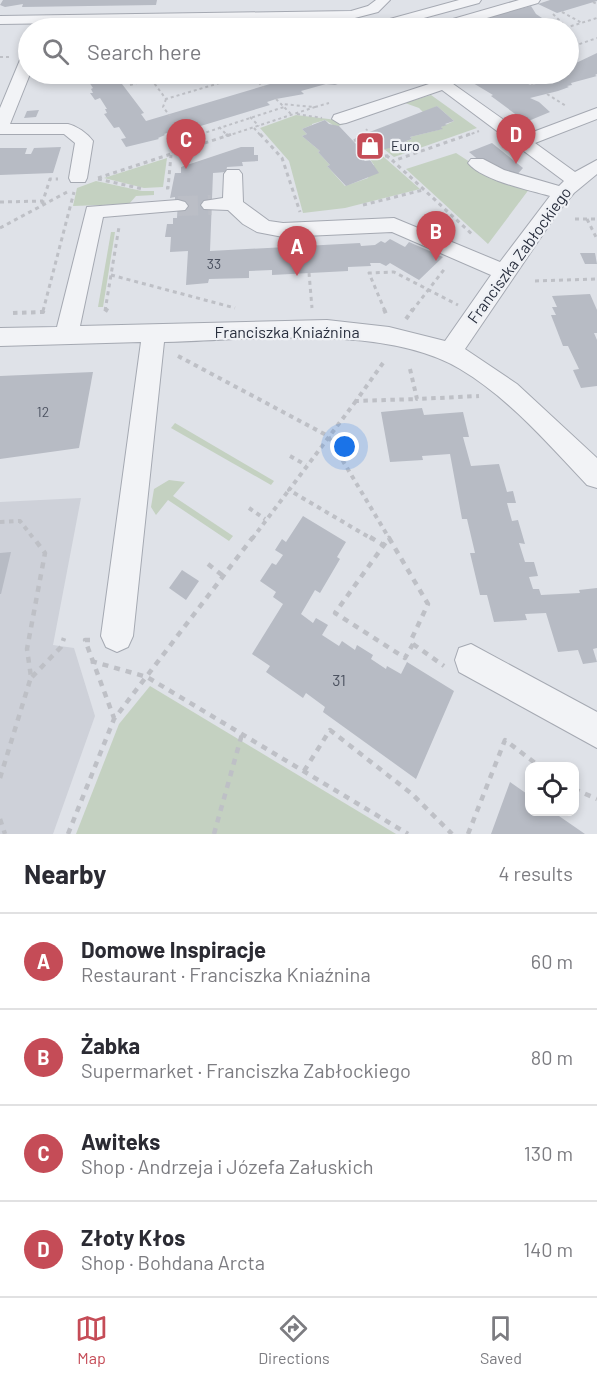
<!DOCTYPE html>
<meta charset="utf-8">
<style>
body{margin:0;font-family:Barlow,sans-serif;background:#f2f2f3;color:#2b2b33}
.controls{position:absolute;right:18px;bottom:18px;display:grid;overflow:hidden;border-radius:12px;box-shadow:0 3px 9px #0003}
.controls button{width:54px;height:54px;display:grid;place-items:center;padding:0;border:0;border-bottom:2px solid #e1e1e2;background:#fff;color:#2b2b33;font:30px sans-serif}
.you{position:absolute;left:345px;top:447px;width:21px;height:21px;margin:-15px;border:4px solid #fff;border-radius:50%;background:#1a73e8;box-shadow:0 0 0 9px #1a73e833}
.badge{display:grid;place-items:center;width:39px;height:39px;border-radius:50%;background:#c54c57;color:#fff;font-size:20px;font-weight:700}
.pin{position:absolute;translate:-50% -50px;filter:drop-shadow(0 2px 3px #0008)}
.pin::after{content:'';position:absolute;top:32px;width:21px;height:18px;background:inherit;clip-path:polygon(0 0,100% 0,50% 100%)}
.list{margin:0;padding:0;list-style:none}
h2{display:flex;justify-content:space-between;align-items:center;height:78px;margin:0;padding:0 24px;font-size:26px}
h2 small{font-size:20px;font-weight:400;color:#7c7c81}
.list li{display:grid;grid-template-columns:39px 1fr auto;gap:18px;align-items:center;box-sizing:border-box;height:96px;padding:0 24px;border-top:2px solid #e1e1e2}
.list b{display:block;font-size:22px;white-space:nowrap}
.list p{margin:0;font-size:20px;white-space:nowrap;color:#7c7c81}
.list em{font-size:20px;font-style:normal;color:#7c7c81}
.icon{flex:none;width:33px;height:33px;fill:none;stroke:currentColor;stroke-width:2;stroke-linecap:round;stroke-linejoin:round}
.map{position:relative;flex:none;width:597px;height:834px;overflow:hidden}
.search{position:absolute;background:#fff;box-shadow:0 3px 9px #0003;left:18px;right:18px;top:18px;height:66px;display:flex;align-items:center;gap:15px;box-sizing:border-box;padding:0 21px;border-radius:33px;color:#7c7c81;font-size:22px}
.sheet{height:462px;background:#fff}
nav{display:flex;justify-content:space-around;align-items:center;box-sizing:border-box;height:84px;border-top:2px solid #e1e1e2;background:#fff;font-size:16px;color:#7c7c81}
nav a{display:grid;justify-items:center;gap:3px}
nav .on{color:#c54c57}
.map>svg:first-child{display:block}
</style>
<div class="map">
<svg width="597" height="834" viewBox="0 0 597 834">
<rect width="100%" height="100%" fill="#dfe2e8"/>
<polygon fill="#ced1d9" points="81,498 53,645 74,648 95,716 53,834 0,834 0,502"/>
<g fill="#c4d1c1">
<polygon points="431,95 477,128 394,157 384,149 407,143 406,141 412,139 410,137 442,129 441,127 454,121 437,106 424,113 419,108 405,103"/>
<polygon points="296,115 345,121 346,123 336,127 325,120 312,124 312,125 302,129 307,134 302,136 320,151 318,152 330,165 327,166 345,186 368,178 372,166 374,165 367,155 377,151 420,189 345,208 303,213 289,161 260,128"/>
<polygon points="456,153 487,173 530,188 488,244 406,169"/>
<polygon points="167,158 163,187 144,188 104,178"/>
<polygon points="96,181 142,191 154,191 154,195 136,196 129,204 73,206 77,188"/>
<polygon points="111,232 115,232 103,307 98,307"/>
<polygon points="175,423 274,481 271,485 171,428"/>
<polygon points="169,480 185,482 173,496 233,536 229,541 168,500 156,515 151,507 154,489"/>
<polygon points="150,686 396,834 76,834 119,724"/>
</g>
<g fill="#b7bbc4">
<polygon points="3,0 157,0 156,5 22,7 23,4 5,7 0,5"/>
<polygon points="550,0 597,0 597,1 557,13 538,4"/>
<polygon points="531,6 536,14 542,18 507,28 454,27 461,27 483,20 481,19"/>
<polygon points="597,53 597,74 595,75 597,76 571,83 572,85 567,86 569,87 558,91 530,98 539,102 550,112 526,122 491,96 493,95 473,83 478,82 471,77 478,74 497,74 507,78 521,77 520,81 531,85 536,84 530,80 543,76 539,74 568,74 568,65 571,64 568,61 576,63"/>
<polygon points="77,74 111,74 116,80 119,80 144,113 141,114 146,121 297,76 312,74 358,74 343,79 346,81 335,85 326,84 301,91 304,94 276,99 267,102 270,105 194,128 192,125 164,134 165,135 158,138 159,139 126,147 121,139 126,138 119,127 114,128 104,114 107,113 105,109 107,109 100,98 95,100 90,93 93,93 91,89 93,88 85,76 80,77"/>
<polygon points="437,106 454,121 445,124 447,125 441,127 443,129 410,137 412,139 406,141 408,143 360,156 365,161 370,160 379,173 346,186 327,166 330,165 318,152 320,151 302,136 307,134 302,129 325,120 329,124 339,126 356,144 372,138 367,133"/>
<polygon points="39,110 36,117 24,118 27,111"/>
<polygon points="492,143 523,168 516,176 487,167 469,152"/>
<polygon points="61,147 53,173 0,175 0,148 27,148 25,154 31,154 34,148"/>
<polygon points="241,147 254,147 254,155 258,155 258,161 242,162 243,166 227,167 226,172 213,173 210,251 360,243 361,246 375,245 381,241 385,243 390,239 405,247 409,242 443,257 419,280 390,263 386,266 380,263 370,263 371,266 348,267 348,271 272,275 272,270 249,271 249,278 209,279 208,283 186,285 188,251 170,252 171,237 165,237 167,224 173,224 173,218 177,218 178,202 175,203 175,197 170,198 175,173 181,173 181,167"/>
<polygon points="580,253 595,253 597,264 585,264"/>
<polygon points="590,294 597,310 597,333 594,333 597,340 597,386 581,388 573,370 579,369 568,346 563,346 551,315 556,315 552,307 557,307 552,296"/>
<polygon points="93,372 79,448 0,459 0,376"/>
<polygon points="422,408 424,415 463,412 469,437 463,437 471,466 499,464 507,492 513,491 516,503 507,503 512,521 518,520 525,544 519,543 525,562 534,562 538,576 529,577 533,589 539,589 541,595 580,593 579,590 597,588 597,648 593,649 597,662 583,664 578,650 558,652 546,613 525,614 527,620 494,622 487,595 480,595 470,553 475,553 467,519 462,519 450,454 422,456 423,460 390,462 381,412"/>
<polygon points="303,516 346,542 337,557 340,559 320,593 315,590 301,614 313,623 316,618 328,625 322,635 339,646 342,641 355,650 357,645 373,655 371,659 386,669 387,666 401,674 407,662 454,691 416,779 323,712 325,707 306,693 303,698 266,672 270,666 252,654 283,604 273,597 276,592 260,581 272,563 276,565 283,555 275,550 282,539 286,542"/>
<polygon points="11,552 1,594 0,594 0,553"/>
<polygon points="182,570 199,581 186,600 169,588"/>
<polygon points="510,782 530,796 530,812 560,812 559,816 585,834 491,834"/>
</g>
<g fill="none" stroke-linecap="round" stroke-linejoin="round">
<polyline stroke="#bbbec6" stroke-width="20" stroke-dasharray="20 10" stroke-linecap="butt" points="178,206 211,205"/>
<g stroke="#a5a9b2" stroke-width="2">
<g id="minor">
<polygon points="376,0 390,0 378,12 351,19 0,24 0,16 351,11 368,6"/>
<polygon points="459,0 481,0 479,3 387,28 366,28 368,25"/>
<polygon points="519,0 540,0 538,3 456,27 451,28 444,24 446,21"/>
<path d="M28 55 30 74 10 124H68C77 126 87 133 93 141L87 178 85 182H71L69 178 75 143 64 134H0V108L20 60Z"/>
<path d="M423 74H439L525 135 597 108V119L535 143 575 172 597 160V174L574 193 558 212 465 349 517 384 597 458V488L587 485C548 444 509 398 460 369 384 324 251 340 164 342L133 636 128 647 117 652 106 647 101 636 141 342 0 346V328L57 327 87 207 178 200 185 202 188 206 185 210 103 217 80 326 327 320 389 327 445 341 491 275 392 232 283 237 257 232 243 224 228 210 204 209 201 205 204 201 223 198 224 174 227 170H239L242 174 243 202 269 221 283 223 394 218 500 262 550 196C529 190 481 180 468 163L471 159H483L504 170 559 186 564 181 442 90 346 123 340 124 332 119 334 115 432 83Z"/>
<polygon points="471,644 597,712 597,748 459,672 455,660 459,648"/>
</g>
</g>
<g stroke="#bec0c6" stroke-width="2" stroke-dasharray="3 3" stroke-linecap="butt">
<polyline points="593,2 597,4"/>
<polyline points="562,12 582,23"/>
<polyline points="553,14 567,28"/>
<polyline points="527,22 538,28"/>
<polyline points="565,28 597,18"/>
<polyline points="568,48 597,38"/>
<polyline points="0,57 9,57"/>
<polyline points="250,74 264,88"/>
<polyline points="528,74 526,80 533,85"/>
<polyline points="126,79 147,74"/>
<polyline points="151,79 166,99 250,74"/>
<polyline points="130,85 151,79 147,74"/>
<polyline points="547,94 566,106"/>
<polyline points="166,99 163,107 170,116"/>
<polyline points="276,99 292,115"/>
<polyline points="315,107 329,103"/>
<polyline points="297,114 322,118"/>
<polyline points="250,117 259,126"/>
<polyline points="219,127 228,136"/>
<polyline points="254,128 261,136"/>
<polyline points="180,129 186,136"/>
<polyline points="195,136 284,107"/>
<polyline points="227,136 315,107 281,104"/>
<polyline points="364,136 367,129"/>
<polyline points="466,136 479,131"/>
</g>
<g stroke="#bec0c6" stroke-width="3" stroke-dasharray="4 4" stroke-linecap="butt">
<polyline points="185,134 188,138"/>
<polyline points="226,134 228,136"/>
<polyline points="260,134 282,158 300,212"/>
<polyline points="364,134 367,139"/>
<polyline points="470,134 393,161 474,236"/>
<polyline points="354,141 363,135"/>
<polyline points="195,147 188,138 200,134"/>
<polyline points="380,150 393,161"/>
<polyline points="361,157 387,156"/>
<polyline points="98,178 232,134"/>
<polyline points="98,179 143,189"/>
<polyline points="166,188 168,188 171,155"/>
<polyline points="0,202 43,201"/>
<polyline points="42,204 50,179 58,179"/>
<polyline points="363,205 423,190"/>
<polyline points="575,219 597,219"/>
<polyline points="587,219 597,239"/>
<polyline points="0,228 69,191"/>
<polyline points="309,273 312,308"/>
<polyline points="111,275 235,308"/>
<polyline points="535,281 597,279"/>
<polyline points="43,311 74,192"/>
<polyline points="105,311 119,227"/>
<polyline points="385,311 369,273 394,272 458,305"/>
<polyline points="412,311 446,267"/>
</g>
<g stroke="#bec0c6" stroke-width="4" stroke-dasharray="4.5 4.5" stroke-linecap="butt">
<polyline points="105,309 108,311"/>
<polyline points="384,309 386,314"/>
<polyline points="13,313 43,312 44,309"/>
<polyline points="406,319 413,309"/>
<polyline points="178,356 328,436 389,538"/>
<polyline points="383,363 356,401 417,399"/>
<polyline points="410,369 417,399 479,396"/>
<polyline points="356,401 289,490 372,539"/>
<polyline points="290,456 306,465"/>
<polyline points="249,508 265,519"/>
<polyline points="0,522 20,521 34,539"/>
<polyline points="252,539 289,490"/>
</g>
<g stroke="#bec0c6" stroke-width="4.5" stroke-dasharray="6 6" stroke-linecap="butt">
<polyline points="370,537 383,545"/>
<polygon points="389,538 428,604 412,638 413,644 405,658 335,613"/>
<polyline points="208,564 222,575"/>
<polyline points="90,640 85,640 114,718"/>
<polyline points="413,644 444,666"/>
<polyline points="91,661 147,677 408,834"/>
<polyline points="32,677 61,647 64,638"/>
<polyline points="304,771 330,730 412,794 452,834"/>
<polyline points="0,778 31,677 27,649 45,553 33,537"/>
<polyline points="574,789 597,799"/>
<polyline points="0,819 5,834"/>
<polyline points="68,834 114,719 253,537"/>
<polyline points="214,834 242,734"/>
<polyline points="468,834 505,740 539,766"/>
</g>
<use href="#minor" fill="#f2f3f6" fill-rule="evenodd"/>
</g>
<defs>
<g id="shop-square" transform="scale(1.5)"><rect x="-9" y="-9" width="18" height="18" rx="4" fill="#c54c57" stroke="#eff1f5"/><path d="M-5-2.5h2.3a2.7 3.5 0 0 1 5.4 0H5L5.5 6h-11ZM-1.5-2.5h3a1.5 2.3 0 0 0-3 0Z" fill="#fff"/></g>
</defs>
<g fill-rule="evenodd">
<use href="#shop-square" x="370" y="146"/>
</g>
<g text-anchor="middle" stroke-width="4.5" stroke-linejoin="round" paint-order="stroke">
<g font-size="14" fill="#292f3e" stroke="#eff1f5" text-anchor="start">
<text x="391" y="151">Euro</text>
</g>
<g font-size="14" fill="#4c5260">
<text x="214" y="269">33</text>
<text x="43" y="417">12</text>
</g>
<g font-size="16" fill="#292f3e" stroke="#eff1f5">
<text transform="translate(519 255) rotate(-54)" y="6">Franciszka Zabłockiego</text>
<text x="287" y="338">Franciszka Kniaźnina</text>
</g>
<g font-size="16" fill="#4c5260">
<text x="339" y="686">31</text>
</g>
</g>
</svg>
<div class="controls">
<button><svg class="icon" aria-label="locate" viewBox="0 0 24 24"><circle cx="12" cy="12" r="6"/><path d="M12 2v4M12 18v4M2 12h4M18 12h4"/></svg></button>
</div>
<div class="you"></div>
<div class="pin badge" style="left:297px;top:276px">A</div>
<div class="pin badge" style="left:436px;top:261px">B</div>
<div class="pin badge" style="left:186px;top:169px">C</div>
<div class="pin badge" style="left:516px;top:164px">D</div>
<div class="search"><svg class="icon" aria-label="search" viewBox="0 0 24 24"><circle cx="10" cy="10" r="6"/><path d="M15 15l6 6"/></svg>Search here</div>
</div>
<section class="sheet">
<h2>Nearby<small>4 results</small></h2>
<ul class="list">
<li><span class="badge">A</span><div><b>Domowe Inspiracje</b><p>Restaurant · Franciszka Kniaźnina</p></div><em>60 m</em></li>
<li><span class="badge">B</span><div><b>Żabka</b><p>Supermarket · Franciszka Zabłockiego</p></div><em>80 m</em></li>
<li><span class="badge">C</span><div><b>Awiteks</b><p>Shop · Andrzeja i Józefa Załuskich</p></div><em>130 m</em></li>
<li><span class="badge">D</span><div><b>Złoty Kłos</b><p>Shop · Bohdana Arcta</p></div><em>140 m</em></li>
</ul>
</section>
<nav>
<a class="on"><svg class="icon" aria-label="map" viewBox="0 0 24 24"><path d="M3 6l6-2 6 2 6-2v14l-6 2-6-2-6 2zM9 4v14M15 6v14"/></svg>Map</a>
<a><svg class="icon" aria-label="directions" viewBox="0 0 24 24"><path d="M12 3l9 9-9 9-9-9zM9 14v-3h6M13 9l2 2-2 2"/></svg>Directions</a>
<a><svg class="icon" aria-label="saved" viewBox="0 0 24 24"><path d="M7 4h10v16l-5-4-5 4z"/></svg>Saved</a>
</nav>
